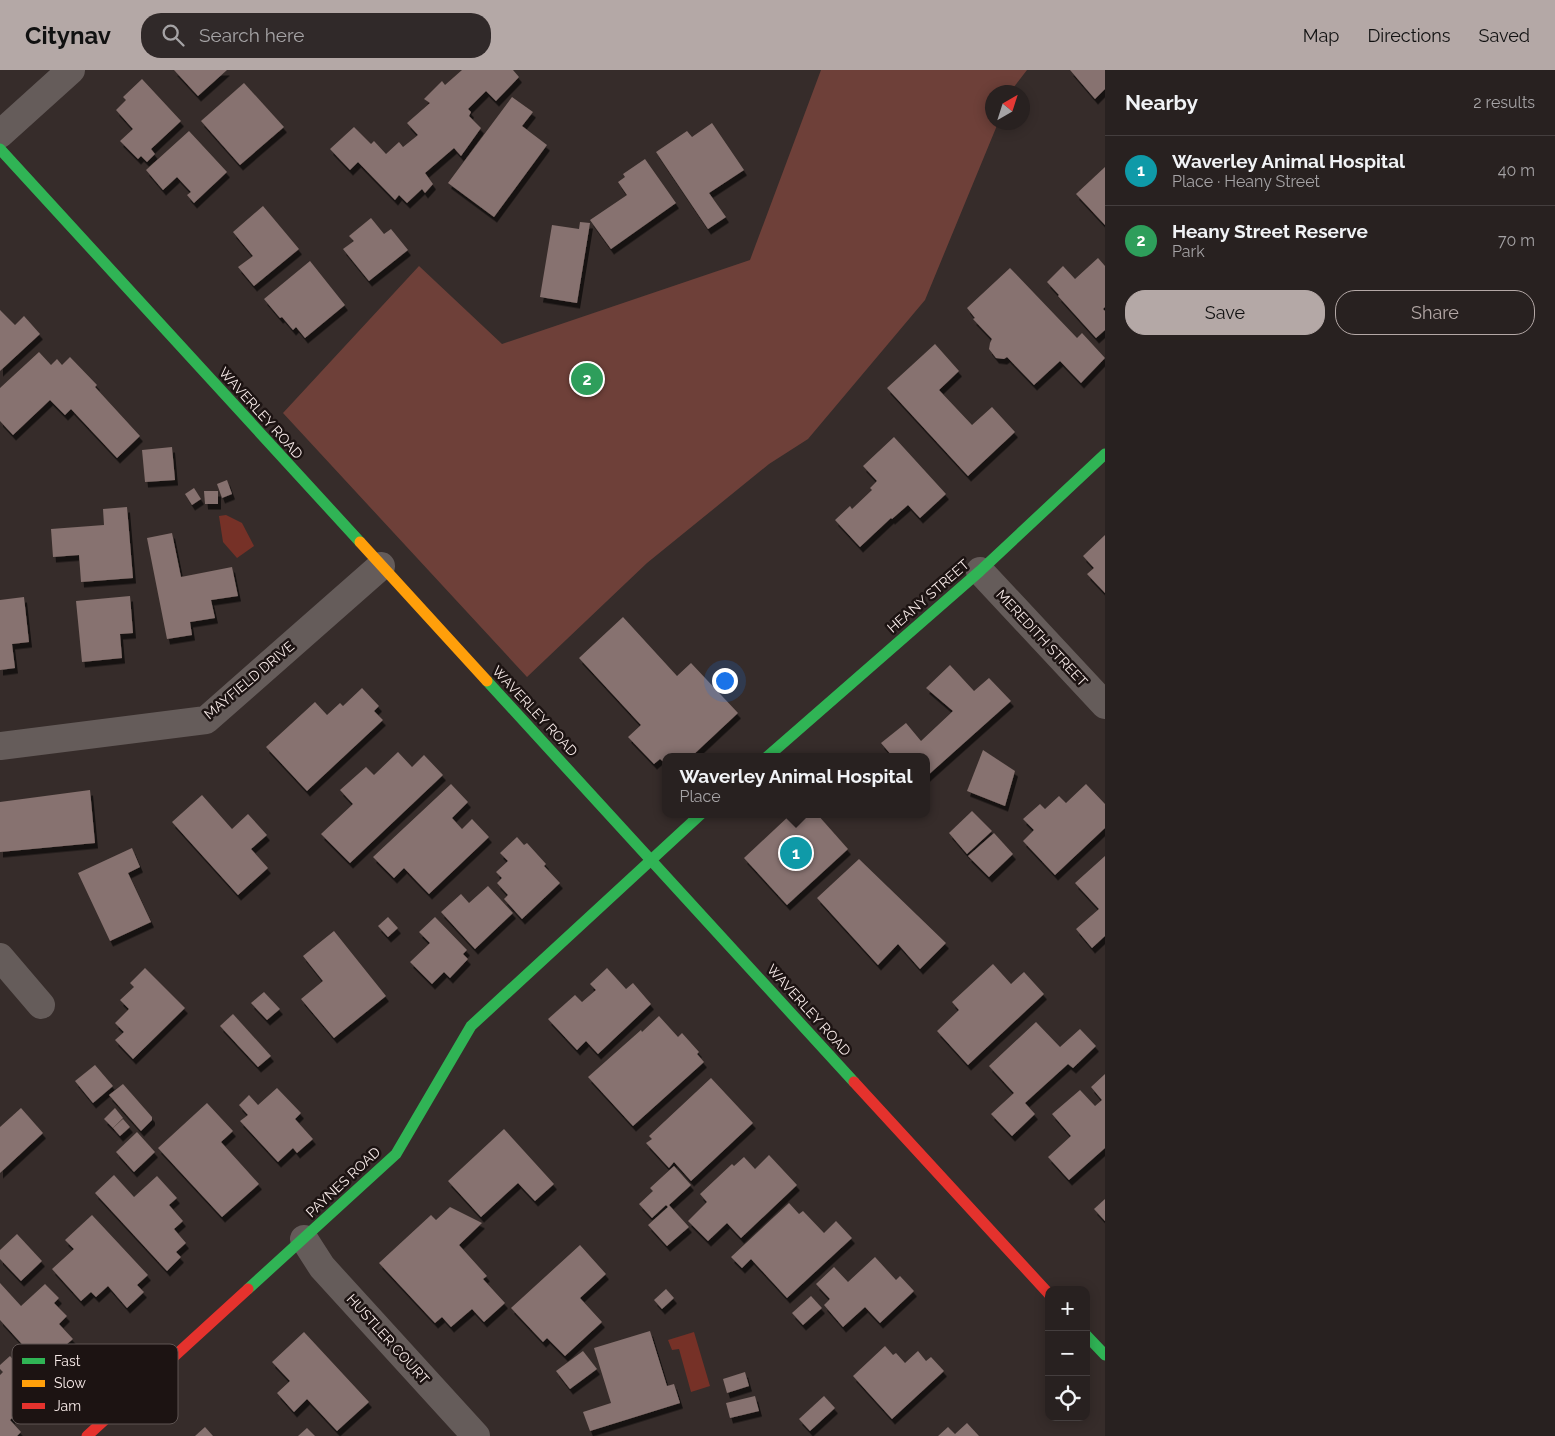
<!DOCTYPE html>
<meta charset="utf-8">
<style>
body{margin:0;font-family:Raleway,sans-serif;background:#302929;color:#f1f3f6}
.controls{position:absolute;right:15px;bottom:15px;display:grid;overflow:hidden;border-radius:10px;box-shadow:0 2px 12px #0003}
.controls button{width:45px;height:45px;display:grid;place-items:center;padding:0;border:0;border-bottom:1px solid #443e3e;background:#282120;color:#f1f3f6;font:25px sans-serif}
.compass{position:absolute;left:985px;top:15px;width:45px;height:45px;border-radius:50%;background:#282120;box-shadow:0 2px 12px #0003;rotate:39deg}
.you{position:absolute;left:724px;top:610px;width:18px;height:18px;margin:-12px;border:4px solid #fff;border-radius:50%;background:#1a73e8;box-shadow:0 0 0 8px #1a73e833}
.badge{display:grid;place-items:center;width:32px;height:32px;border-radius:50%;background:#b4a8a6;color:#fff;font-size:16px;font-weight:700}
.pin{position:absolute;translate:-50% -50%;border:2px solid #fff;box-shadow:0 1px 5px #0006}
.popup{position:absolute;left:662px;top:683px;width:268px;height:65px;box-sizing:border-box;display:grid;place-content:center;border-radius:10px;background:#282120;filter:drop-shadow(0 1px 4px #0005);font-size:16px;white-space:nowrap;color:#a5a3a5}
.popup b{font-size:19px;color:#f1f3f6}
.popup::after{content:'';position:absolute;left:50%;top:100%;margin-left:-10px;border:10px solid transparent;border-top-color:#282120}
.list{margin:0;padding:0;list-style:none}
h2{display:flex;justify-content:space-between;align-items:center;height:65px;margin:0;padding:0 20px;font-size:21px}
h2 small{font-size:16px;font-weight:400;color:#a5a3a5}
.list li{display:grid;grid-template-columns:32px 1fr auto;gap:15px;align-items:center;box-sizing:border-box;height:70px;padding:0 20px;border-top:1px solid #443e3e}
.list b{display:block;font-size:19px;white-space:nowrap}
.list p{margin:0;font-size:16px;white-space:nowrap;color:#a5a3a5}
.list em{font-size:16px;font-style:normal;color:#a5a3a5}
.actions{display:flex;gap:10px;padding:15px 20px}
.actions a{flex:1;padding:11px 0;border:1px solid #b4a8a6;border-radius:20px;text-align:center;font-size:18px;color:#b4a8a6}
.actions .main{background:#b4a8a6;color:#111}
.icon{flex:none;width:28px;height:28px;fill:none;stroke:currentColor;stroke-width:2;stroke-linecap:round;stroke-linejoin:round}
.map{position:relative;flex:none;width:1105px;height:1366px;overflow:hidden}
header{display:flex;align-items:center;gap:30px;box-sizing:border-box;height:70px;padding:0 25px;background:#b4a8a6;color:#111}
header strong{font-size:24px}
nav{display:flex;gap:28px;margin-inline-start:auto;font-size:18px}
.search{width:350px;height:45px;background:#302929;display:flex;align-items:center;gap:12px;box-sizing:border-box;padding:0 18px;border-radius:20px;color:#a5a3a5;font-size:19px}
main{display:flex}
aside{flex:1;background:#282120}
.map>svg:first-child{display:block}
</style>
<header>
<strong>Citynav</strong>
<div class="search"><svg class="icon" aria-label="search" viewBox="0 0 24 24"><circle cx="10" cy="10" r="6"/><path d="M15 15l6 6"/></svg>Search here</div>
<nav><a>Map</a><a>Directions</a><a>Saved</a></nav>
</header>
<main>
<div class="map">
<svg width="1105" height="1366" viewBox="0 0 1105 1366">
<defs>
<filter id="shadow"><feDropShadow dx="3" dy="5.5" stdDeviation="0" flood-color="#0009"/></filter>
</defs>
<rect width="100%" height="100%" fill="#362c2a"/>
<polygon fill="#6e4039" points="821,0 1027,0 1010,22 992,22 992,52 998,53 925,230 808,369 769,394 647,493 527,607 283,343 419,196 502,274 750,190"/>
<g fill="#763127">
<polygon points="226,445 242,453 254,476 237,488 223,472 219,446"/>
<polygon points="694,1262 710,1316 691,1322 679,1279 672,1280 668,1270"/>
</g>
<g fill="#87726f" filter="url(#shadow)">
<polygon points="174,0 227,0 198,26"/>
<polygon points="462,0 513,0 519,7 496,31 486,21 468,39 471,42 469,46 481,58 461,86 454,78 425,103 433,114 425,123 422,119 407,133 399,125 395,130 358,92 350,100 330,79 354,57 371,74 374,71 386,84 399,72 403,77 418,65 407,53 430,33 424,29 442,11 445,15"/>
<polygon points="1070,0 1105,0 1105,19 1095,29"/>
<polygon points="142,9 181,51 151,79 155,84 147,92 141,86 138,89 120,71 133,59 116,40 126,30 123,27"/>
<polygon points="244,13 284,57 240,95 201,51"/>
<polygon points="512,27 533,42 522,56 547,75 494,147 448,113"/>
<polygon points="712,53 744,100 709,123 726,147 708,159 656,82 687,61 692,67"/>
<polygon points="189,61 227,102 194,133 187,125 191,122 177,107 163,120 146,100"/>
<polygon points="645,89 676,133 611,179 590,150 627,125 618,112 625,107 623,104"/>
<polygon points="1105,97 1105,155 1076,124"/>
<polygon points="263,136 299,179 254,216 238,197 253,186 233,162"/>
<polygon points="371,148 384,164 391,159 408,180 369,211 343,179 354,171 349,166"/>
<polygon points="580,152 590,153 577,233 540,227 552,155 579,159"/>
<polygon points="1098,188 1105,196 1105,237 1103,239 1105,241 1105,260 1096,268 1058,226 1059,225 1047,212 1063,196 1075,209"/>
<polygon points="310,191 345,235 305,268 296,257 293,260 282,247 280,248 264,229"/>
<polygon points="1010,198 1077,268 1082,263 1105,288 1081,313 1060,291 1034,315 1007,287 1004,289 996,288 989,279 990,273 992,269 973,249 975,248 967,238"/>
<polygon points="0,240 15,255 24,246 40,264 0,301"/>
<polygon points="935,274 959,301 939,320 972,355 992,337 1015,362 968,406 887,318"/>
<polygon points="39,282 51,295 57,289 62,295 70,287 97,315 95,317 140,366 117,388 71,339 65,345 50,330 13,365 0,351 0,318"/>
<polygon points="894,367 946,424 920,448 908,435 892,449 891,448 860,477 835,450 850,436 852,439 872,420 870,418 877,411 863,396"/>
<polygon points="172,377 175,410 145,412 142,380"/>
<polygon points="227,410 232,424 222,428 217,414"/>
<polygon points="194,418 201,429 192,435 185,424"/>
<polygon points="204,421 218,421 218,434 205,434"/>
<polygon points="127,437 133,508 81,512 79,485 53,487 51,459 104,455 103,439"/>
<polygon points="172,463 181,507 232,497 238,526 211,530 215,548 190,552 192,565 167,569 147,468"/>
<polygon points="1105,465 1105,523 1087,504 1094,498 1083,486"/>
<polygon points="130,526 133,563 120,564 122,588 82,592 76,531"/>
<polygon points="24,527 29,572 12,574 15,598 0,600 0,530"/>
<polygon points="623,547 677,606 691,593 738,643 691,687 666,687 666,694 660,689 654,694 628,667 641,655 579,588"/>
<polygon points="950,595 974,621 989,608 1011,631 926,707 926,687 893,687 881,673 906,653 921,671 953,641 926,618"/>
<polygon points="362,618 379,636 374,641 383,650 307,721 266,677 315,632 327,645 340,633 343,636"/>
<polygon points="983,680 1015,701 1005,736 967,721"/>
<polygon points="398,682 412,697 424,685 443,705 350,793 321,764 353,734 340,720 366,697 374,705"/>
<polygon points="451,714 468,732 452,748 462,759 472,749 489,767 429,824 404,798 394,808 373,787"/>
<polygon points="1086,714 1105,734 1105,758 1055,805 1023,771 1034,760 1023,749 1040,734 1045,739 1059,726 1066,733"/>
<polygon points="90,720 95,773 0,782 0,732"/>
<polygon points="202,725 232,759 248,744 267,765 251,779 268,798 238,825 172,752"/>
<polygon points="972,741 992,761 967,784 949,763"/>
<polygon points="791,744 817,744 848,779 787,835 744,788"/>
<polygon points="994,763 1013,784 989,807 968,786"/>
<polygon points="517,767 524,775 527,773 546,794 544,796 560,813 522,849 504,829 508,825 497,813 502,808 496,802 508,791 500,783"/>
<polygon points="132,778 140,797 128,803 151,852 110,871 78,803"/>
<polygon points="1105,786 1105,866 1092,878 1076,859 1099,839 1075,813"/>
<polygon points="859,789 946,873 920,899 898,874 878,895 817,828"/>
<polygon points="488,816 513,843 475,879 441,842 461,824 469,833"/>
<polygon points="388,847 398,858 388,867 378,856"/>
<polygon points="435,847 467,880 463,884 468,889 450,908 444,902 432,914 410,892 430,873 419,862"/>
<polygon points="334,861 386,926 334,968 301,929 323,911 303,886"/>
<polygon points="993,894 1011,914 1024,902 1044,924 968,995 937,961 959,940 952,932"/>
<polygon points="145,898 185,938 133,989 115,970 124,962 115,953 129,939 120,930 134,917 130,913"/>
<polygon points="607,898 626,919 633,913 651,934 598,984 586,971 577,980 548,949 575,925 582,932 596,920 590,914"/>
<polygon points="264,922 280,939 267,950 251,933"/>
<polygon points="233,944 271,986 258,997 220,956"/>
<polygon points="659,946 678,967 682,963 699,982 697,984 704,992 633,1056 588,1007 641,960 642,962"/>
<polygon points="1036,952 1060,977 1080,959 1096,976 1073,998 1068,994 1025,1033 1035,1044 1012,1066 991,1044 1014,1023 989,996"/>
<polygon points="95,995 113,1016 93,1033 75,1011"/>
<polygon points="1105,1004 1105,1078 1069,1110 1048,1087 1071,1066 1052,1044 1080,1020 1095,1036 1102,1030 1091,1017"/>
<polygon points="711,1008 753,1053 691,1111 674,1092 669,1098 646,1073 652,1069 649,1066"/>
<polygon points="123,1014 152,1047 152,1050 141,1061 109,1025"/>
<polygon points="277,1018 301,1043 295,1049 313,1069 297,1083 293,1078 278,1092 240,1051 248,1045 239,1035 249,1025 258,1035"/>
<polygon points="207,1033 233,1061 221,1072 259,1114 222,1147 158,1078"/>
<polygon points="21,1038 43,1063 0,1103 0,1057"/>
<polygon points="115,1038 123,1048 113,1058 104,1049"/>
<polygon points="123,1049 130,1057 120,1066 113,1058"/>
<polygon points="504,1059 554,1114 535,1131 518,1113 481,1147 448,1111"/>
<polygon points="137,1062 155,1082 134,1102 116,1082"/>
<polygon points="769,1085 797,1115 741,1168 727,1153 708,1171 688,1151 707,1132 700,1124 732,1094 734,1096 744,1087 755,1099"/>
<polygon points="674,1096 691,1115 669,1135 689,1157 667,1176 648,1155 668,1137 666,1135 652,1148 639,1134 653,1121 650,1118"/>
<polygon points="114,1105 134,1127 157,1106 177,1128 169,1135 183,1151 174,1159 186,1173 176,1182 181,1187 167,1201 95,1123"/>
<polygon points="1105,1129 1105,1151 1094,1139"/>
<polygon points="789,1133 799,1144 803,1141 824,1163 836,1151 852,1168 787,1228 751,1189 742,1198 731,1187"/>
<polygon points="450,1137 482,1153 459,1175 487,1206 483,1209 505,1233 484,1252 472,1239 451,1257 442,1247 435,1253 379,1193 431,1145 436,1150"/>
<polygon points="92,1145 148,1205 137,1215 144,1222 127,1238 108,1216 96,1227 91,1222 81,1231 52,1199 74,1179 65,1170"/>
<polygon points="17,1164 42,1191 21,1211 0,1189 0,1180"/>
<polygon points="580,1175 606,1204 580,1228 602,1252 565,1286 547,1268 543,1272 511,1238"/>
<polygon points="875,1187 896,1210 900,1206 914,1221 880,1253 865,1237 843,1257 824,1235 830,1229 816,1214 834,1197 848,1212"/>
<polygon points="0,1213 21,1236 45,1214 59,1228 54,1233 67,1246 59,1254 73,1269 61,1279 70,1288 51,1306 0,1250"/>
<polygon points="666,1219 674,1228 662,1239 654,1230"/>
<polygon points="811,1226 822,1238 803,1255 792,1243"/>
<polygon points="650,1261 667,1316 674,1314 680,1333 590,1361 583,1342 611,1333 594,1278"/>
<polygon points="304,1262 369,1332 337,1361 307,1329 294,1342 277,1323 290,1311 272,1292"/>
<polygon points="885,1276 893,1285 896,1283 905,1293 918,1281 926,1291 931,1287 944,1301 892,1349 853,1306"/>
<polygon points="583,1281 597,1299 570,1319 556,1301"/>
<polygon points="10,1286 34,1313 25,1321 32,1329 10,1350 21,1362 17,1366 0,1366 0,1305 3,1302 0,1299 0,1295"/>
<polygon points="745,1302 749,1316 727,1323 723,1309"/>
<polygon points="755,1326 759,1341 730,1348 726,1333"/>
<polygon points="824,1326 835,1338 810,1361 799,1349"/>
<polygon points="967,1353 979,1366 938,1366 948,1357 955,1364"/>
<polygon points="205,1357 213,1366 195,1366"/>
<polygon points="307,1358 315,1366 298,1366"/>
</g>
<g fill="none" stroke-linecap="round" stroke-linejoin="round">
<g stroke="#655c5a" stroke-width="28">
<polyline points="0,64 71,0"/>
<polyline points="980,501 1105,635"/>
<polyline points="0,676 206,650 381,496"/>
<polyline points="0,887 41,935"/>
<polyline points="304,1169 322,1197 476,1366"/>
</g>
<g stroke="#30b455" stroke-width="11">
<polyline points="0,79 360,472"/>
<polyline points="487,611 854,1012"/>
<polyline points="767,687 980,501 1105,384"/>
<polyline points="248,1219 396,1084 471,956 701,744"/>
<polyline points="1086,1265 1105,1285"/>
</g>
<polyline stroke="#ff9f0a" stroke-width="11" points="360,472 487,611"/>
<g stroke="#e5322d" stroke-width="11">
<polyline points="854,1012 1049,1224"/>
<polyline points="87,1366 248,1219"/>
</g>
</g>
<g text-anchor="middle" stroke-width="5" stroke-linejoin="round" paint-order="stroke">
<g font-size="14" fill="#f8ebe9" stroke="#1c1312">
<text transform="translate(261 343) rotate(48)" y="5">WAVERLEY ROAD</text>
<text transform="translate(928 526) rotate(-41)" y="5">HEANY STREET</text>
<text transform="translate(1042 568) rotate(47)" y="5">MEREDITH STREET</text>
<text transform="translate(249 610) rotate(-40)" y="5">MAYFIELD DRIVE</text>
<text transform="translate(535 641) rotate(47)" y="5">WAVERLEY ROAD</text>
<text transform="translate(809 940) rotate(48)" y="5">WAVERLEY ROAD</text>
<text transform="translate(343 1112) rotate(-43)" y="5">PAYNES ROAD</text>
<text transform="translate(388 1269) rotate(48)" y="5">HUSTLER COURT</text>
</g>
</g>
<rect x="12" y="1274" width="166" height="80" rx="8" fill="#1c1312" stroke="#5e5452" stroke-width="1"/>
<rect x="22" y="1288" width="23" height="6" fill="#30b455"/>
<rect x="22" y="1310" width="23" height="7" fill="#ff9f0a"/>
<rect x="22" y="1333" width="23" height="6" fill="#e5322d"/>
<g font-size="14" fill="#f8ebe9">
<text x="54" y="1296">Fast</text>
<text x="54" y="1318">Slow</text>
<text x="54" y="1341">Jam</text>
</g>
</svg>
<div class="controls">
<button>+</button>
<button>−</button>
<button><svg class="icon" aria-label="locate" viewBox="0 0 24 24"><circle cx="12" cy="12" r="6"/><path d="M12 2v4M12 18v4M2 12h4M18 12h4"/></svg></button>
</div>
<svg class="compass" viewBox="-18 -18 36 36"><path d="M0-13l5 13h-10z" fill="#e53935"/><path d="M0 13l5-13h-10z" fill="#a5a3a5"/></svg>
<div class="you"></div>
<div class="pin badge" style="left:796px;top:783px;background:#0f9aa8">1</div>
<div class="popup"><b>Waverley Animal Hospital</b>Place</div>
<div class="pin badge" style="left:587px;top:309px;background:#2e9e5b">2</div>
</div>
<aside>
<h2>Nearby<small>2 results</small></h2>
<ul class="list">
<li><span class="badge" style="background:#0f9aa8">1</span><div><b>Waverley Animal Hospital</b><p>Place · Heany Street</p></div><em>40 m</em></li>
<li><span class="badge" style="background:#2e9e5b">2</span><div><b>Heany Street Reserve</b><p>Park</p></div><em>70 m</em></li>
</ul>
<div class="actions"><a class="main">Save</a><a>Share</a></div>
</aside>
</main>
